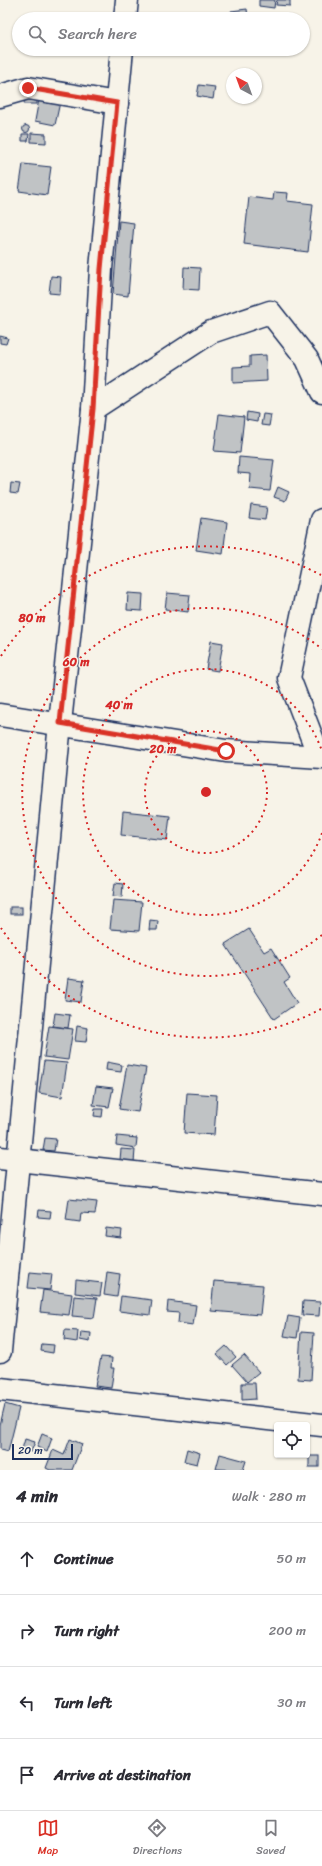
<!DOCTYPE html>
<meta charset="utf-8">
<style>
body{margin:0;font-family:Sriracha,sans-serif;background:#f2f2f3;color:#2b2b33}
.controls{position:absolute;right:12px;bottom:12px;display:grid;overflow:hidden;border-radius:4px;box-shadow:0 1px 3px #0004}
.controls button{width:36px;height:36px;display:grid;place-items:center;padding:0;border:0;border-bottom:1px solid #e1e1e2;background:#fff;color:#2b2b33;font:20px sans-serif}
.compass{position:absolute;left:226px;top:68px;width:36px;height:36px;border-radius:50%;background:#fff;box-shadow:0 1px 3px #0004;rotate:319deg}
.scale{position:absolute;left:12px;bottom:10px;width:61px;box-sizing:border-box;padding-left:4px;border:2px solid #1b2f5e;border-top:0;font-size:11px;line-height:14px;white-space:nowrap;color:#1b2f5e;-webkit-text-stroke:3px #f7f3e8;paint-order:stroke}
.stop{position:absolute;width:12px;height:12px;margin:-9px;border:3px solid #d93025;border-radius:50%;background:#fff}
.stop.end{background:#d93025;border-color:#fff;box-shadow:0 1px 4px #0008}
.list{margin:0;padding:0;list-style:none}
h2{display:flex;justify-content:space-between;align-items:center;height:52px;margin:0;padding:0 16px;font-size:17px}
h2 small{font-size:13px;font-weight:400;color:#7c7c81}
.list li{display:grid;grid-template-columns:26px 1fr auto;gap:12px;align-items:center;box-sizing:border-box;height:72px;padding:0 16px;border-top:1px solid #e1e1e2}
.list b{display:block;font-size:15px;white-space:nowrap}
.list em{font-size:13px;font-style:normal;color:#7c7c81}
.icon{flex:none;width:22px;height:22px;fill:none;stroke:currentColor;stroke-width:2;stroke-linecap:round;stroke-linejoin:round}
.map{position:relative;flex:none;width:322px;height:1470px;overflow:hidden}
.search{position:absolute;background:#fff;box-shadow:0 1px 3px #0004;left:12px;right:12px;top:12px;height:44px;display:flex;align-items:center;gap:10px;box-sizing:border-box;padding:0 14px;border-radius:22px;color:#7c7c81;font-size:15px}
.sheet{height:340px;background:#fff}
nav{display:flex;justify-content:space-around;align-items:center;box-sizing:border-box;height:56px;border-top:1px solid #e1e1e2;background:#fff;font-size:11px;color:#7c7c81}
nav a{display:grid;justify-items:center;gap:2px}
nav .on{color:#d93025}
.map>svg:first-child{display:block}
</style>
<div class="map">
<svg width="322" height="1470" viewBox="0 0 322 1470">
<rect width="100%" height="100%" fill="#f7f3e8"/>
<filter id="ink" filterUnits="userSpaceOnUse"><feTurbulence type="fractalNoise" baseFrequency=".025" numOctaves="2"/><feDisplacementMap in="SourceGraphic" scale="8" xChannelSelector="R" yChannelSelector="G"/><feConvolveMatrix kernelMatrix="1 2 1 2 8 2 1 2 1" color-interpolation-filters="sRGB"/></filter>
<g filter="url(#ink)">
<g fill="#c0c3c5" stroke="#1b2f5e">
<polygon points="259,0 275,0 274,8 259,6"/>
<polygon points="277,0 290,0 290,6 276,5"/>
<polygon points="247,9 248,18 232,19 231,11"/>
<polygon points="164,15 175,16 175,19 163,19"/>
<polygon points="172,49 185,49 184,54 172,52"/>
<polygon points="199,85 215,87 213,99 197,96"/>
<polygon points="25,95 37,95 37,104 24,104"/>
<polygon points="39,99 60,102 55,125 35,121"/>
<circle cx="26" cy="129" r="3.5"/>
<polygon points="31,133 46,134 46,143 31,142"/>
<polygon points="22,134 29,134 28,141 22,141"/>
<polygon points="23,164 51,167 47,195 19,191"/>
<polygon points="274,192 288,193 287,201 313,204 308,252 244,244 249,197 273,200"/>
<polygon points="119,221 134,223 128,296 113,294"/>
<polygon points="184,267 200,268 199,290 183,289"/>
<polygon points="51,276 61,277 60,294 49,293"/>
<polygon points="0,336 8,338 6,344 0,343"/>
<polygon points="266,355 267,381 233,383 233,367 250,366 250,356"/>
<polygon points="247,412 258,414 257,422 246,420"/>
<polygon points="219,414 244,417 240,453 214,451"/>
<polygon points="263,414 271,415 269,426 261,425"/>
<polygon points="239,457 274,460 270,491 250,489 251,474 238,473"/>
<polygon points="11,483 20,484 18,494 10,493"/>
<polygon points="278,487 289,492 285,501 274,497"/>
<polygon points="251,505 267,507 265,520 249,518"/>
<polygon points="201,518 227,522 223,554 196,550"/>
<polygon points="128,593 143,594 142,611 127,610"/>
<polygon points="167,593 190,595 188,612 165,609"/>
<polygon points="211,641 223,643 218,671 206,669"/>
<polygon points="123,811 170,816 167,840 121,835"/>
<polygon points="115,883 123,884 122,897 113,896"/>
<polygon points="113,900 142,902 139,931 110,929"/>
<rect x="10" y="907" width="12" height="7"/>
<polygon points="150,920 158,921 157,930 149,930"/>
<polygon points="249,929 264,952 271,948 290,978 284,982 297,1003 274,1019 225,944"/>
<polygon points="68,978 84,980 81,1002 65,1000"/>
<polygon points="55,1013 70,1015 68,1028 53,1026"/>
<polygon points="49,1026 73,1029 68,1060 44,1057"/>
<polygon points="77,1026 88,1028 86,1042 75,1041"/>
<polygon points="44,1061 67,1063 62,1097 39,1093"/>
<polygon points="107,1062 122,1065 121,1072 106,1070"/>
<polygon points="127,1065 146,1068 138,1112 119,1109"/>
<polygon points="96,1086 113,1088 109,1107 93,1105"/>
<polygon points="187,1093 217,1095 214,1135 184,1133"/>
<polygon points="95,1109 103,1109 102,1117 94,1116"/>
<polygon points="117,1136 137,1138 136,1148 116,1145"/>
<polygon points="45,1138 56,1139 54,1151 43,1150"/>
<polygon points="121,1149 135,1150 134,1162 120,1160"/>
<polygon points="69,1199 97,1202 95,1214 81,1213 80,1222 66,1220"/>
<polygon points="39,1210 51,1211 50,1218 38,1217"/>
<polygon points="106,1228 122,1230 121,1238 105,1236"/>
<polygon points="30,1272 52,1274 50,1290 28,1288"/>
<polygon points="107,1272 120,1274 117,1297 104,1295"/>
<polygon points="76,1280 102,1283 100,1296 75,1293"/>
<polygon points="214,1281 263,1285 260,1315 211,1311"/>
<polygon points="43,1290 72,1294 69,1315 40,1312"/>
<polygon points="74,1296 97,1298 94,1318 72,1316"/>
<polygon points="121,1296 152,1300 150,1315 119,1311"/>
<polygon points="168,1301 196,1305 193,1325 178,1323 179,1313 167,1312"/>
<polygon points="303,1301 320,1302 319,1316 302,1315"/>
<polygon points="288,1316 300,1318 297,1338 284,1336"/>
<polygon points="65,1330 78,1331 77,1342 64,1340"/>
<polygon points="81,1332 91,1333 90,1342 80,1340"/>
<polygon points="301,1332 314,1333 311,1380 298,1379"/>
<polygon points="42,1344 54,1345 53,1353 41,1351"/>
<polygon points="226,1346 236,1357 227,1365 217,1354"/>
<polygon points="244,1355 259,1372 247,1382 232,1365"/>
<polygon points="101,1357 112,1358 111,1368 114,1368 111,1388 95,1386"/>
<polygon points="242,1383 255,1383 256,1399 242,1400"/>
<polygon points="5,1404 19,1408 8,1452 0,1450 0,1425"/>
<polygon points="42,1434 52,1438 47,1452 37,1447"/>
<polygon points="25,1439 35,1442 31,1452 22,1449"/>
<polygon points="70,1439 82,1444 72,1470 50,1470 46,1468 53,1450 64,1455"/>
<polygon points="187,1449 200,1453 197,1464 184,1461"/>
<polygon points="220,1454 246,1461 243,1470 216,1469"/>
<rect x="309" y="1456" width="10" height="11"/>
</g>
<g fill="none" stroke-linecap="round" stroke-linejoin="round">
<g stroke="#1b2f5e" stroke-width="25">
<g id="minor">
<polyline points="125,19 127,0"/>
<polyline points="0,96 28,88 117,103"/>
<polyline points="93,409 211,332 270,312 307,359 322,392"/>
<polyline points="0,715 226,751 322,757"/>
<polyline points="319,756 289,678 322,520"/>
<polyline points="0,1158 322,1194"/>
<polyline points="0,1351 60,723 93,409 101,269 122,49"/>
<polyline points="0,1389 322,1425"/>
</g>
</g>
<use href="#minor" stroke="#f7f3e8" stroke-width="22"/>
</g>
</g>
<g fill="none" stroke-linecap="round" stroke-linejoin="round" filter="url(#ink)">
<polyline stroke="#d93025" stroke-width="5" points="28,88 117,103 101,269 93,409 60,723 226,751"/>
</g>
<g fill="none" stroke="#d62828" stroke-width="2" stroke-dasharray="2 4">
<circle cx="206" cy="792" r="61"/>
<path d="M322 833A123 123 0 1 1 322 751"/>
<path d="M322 935A184 184 0 1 1 322 649"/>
<path d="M321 1009A246 246 0 0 1 1 928M1 656A246 246 0 0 1 321 575"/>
</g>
<circle cx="206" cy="792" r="6" fill="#d62828" stroke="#f7f3e8" stroke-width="2"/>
<g font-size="12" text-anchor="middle" font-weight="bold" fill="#d62828" stroke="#f7f3e8" stroke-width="3" stroke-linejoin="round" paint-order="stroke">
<text x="32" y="622">80 m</text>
<text x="76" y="666">60 m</text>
<text x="119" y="709">40 m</text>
<text x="163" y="753">20 m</text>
</g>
</svg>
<div class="controls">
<button><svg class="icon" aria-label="locate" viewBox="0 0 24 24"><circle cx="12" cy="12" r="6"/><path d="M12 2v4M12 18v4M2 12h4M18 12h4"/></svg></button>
</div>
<svg class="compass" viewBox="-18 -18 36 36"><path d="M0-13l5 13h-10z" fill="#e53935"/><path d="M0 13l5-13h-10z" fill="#7c7c81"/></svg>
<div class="scale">20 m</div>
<div class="stop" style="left:226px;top:751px"></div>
<div class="stop end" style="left:28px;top:88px"></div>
<div class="search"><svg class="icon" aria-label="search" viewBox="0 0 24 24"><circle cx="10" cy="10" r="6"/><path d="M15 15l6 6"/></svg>Search here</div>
</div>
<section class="sheet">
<h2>4 min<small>Walk · 280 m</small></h2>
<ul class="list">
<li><svg class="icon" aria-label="ahead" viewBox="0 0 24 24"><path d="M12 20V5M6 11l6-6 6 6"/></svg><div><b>Continue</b></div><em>50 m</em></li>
<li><svg class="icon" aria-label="right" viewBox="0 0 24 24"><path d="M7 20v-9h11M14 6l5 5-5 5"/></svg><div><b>Turn right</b></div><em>200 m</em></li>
<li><svg class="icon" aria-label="left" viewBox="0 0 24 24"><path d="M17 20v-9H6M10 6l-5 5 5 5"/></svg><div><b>Turn left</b></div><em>30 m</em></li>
<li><svg class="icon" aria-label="arrive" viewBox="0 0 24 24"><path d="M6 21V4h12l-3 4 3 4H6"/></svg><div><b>Arrive at destination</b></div></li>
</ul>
</section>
<nav>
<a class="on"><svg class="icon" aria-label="map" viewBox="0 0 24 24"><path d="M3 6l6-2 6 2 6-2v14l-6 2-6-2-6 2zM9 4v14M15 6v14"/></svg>Map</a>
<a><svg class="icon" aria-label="directions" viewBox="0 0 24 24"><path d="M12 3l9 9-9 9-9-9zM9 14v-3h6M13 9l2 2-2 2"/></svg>Directions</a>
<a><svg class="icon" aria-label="saved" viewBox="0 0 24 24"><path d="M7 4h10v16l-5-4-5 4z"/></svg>Saved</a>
</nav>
